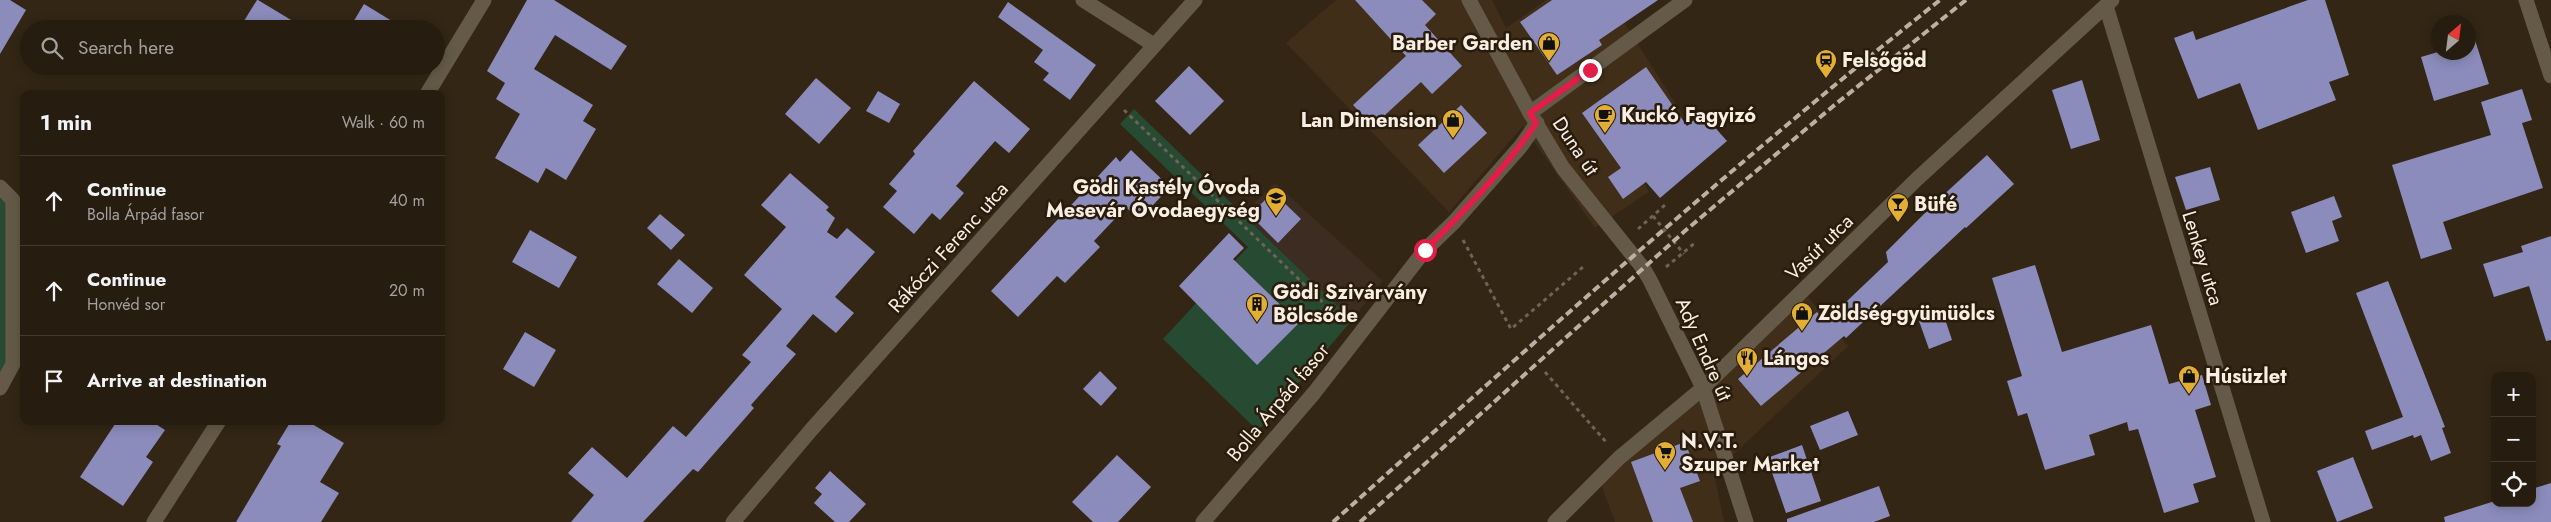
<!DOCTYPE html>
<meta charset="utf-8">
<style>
body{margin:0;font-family:Jost,sans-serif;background:#32291e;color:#f1f3f6}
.controls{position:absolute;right:15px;bottom:15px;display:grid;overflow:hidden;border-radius:10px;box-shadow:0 2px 12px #0003}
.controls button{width:45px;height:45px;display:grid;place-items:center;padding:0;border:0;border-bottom:1px solid #423a30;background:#261c10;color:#f1f3f6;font:25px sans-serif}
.compass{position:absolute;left:2431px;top:15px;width:45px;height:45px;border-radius:50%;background:#261c10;box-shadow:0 2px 12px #0003;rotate:28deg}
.stop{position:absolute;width:15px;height:15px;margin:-11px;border:4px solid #e11d48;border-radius:50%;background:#fff}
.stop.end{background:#e11d48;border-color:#fff;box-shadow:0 1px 5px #0008}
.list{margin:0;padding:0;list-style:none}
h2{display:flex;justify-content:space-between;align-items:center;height:65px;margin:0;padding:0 20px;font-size:21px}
h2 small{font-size:16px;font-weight:400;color:#a4a19f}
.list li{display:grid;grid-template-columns:32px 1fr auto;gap:15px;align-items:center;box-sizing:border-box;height:90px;padding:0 20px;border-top:1px solid #423a30}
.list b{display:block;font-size:19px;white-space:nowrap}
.list p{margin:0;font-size:16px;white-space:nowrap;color:#a4a19f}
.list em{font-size:16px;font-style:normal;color:#a4a19f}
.icon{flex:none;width:28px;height:28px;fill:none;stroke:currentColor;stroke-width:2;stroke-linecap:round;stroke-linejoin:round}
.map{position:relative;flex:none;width:2551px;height:522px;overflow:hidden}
.search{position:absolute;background:#261c10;box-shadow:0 2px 12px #0003;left:20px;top:20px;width:425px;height:55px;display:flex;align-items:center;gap:12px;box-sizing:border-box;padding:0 18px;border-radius:28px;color:#a4a19f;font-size:19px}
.panel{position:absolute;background:#261c10;box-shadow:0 2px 12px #0003;left:20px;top:90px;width:425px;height:335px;border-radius:10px}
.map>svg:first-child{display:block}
</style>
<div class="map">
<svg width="2551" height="522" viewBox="0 0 2551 522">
<rect width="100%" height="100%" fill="#332615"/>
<g fill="#402e18">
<polygon points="1336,0 1492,0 1506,28 1546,0 1610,0 1684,117 1629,155 1649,192 1595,228 1523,126 1449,212 1286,43"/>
<polygon points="1808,297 1848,346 1714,473 1724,522 1615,522 1601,484"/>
</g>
<polygon fill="#3d2c22" points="1275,183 1383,281 1352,320 1243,214"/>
<g fill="#274a32">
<polygon points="1134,109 1352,320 1258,431 1163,339 1248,247 1120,124"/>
<polygon points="0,187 13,200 13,364 0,388"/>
</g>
<g fill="#8b8cbb">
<polygon points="0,0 10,0 26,10 0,54"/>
<polygon points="257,0 258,0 306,29 239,29"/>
<polygon points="527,0 554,0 627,46 611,70 555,35 534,69 593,105 583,121 596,129 566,180 546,168 538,183 495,158 520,114 496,99 505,83 487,71"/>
<polygon points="1355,0 1422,0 1436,14 1425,25 1462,66 1432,94 1421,82 1373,126 1353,105 1406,56"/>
<polygon points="1552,0 1658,0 1599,40 1602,45 1557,75 1520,22"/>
<polygon points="2308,0 2325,0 2349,75 2329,82 2336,100 2258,130 2240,83 2198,99 2174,38 2193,31 2196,40"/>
<polygon points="1008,2 1096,65 1070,100 1043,80 1049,73 1034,62 1043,50 998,17"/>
<polygon points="364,4 405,29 349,29"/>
<polygon points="2475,40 2489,84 2434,101 2421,57 2438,52 2468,52 2468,43"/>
<polygon points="1189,66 1224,101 1190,135 1155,101"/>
<polygon points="1646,67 1687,126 1702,113 1727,141 1660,198 1646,182 1623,199 1608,177 1621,168 1582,113"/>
<polygon points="816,78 851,108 819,144 785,114"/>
<polygon points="2082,80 2100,140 2071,149 2052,90"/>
<polygon points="974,81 1030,129 1009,153 995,141 956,186 964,193 940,220 932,213 914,234 883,207 897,191 889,184 915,154 913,151"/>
<polygon points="2522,89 2532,120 2522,123 2543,188 2443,222 2452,249 2421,259 2392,165 2491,135 2481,102"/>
<polygon points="878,91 900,104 889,123 866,111"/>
<polygon points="1461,105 1487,133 1444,173 1418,145"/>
<polygon points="1131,150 1170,187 1139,220 1126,207 1094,241 1100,247 1065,283 1057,276 1018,317 991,291 1116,157 1120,162"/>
<polygon points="1987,155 2014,184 1966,228 1965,227 1846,338 1844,336 1761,406 1738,379 1817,312 1825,322 1888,262 1886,252 1939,199"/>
<polygon points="2210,167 2220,200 2186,210 2175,177"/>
<polygon points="790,173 829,207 826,210 835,218 827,232 837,239 847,228 875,252 835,297 854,313 836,333 813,314 786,346 796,354 751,405 754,408 698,472 693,469 643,522 571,522 594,495 568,473 592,447 627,478 673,426 686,437 751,362 742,355 782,309 744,275 786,227 761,205"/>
<polygon points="1273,192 1301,219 1278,243 1250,215"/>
<polygon points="2334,196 2342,217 2332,221 2339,241 2306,253 2291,212"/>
<polygon points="660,214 685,235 671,250 647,228"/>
<polygon points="530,230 577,257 559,288 512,262"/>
<polygon points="1229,233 1244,248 1233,259 1299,323 1257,365 1179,286"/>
<polygon points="2551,236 2551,340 2546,341 2529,286 2494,297 2483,264 2523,252 2521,246"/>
<polygon points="679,259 713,288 692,313 657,284"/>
<polygon points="2035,265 2062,352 2151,325 2169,384 2202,375 2211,405 2195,410 2216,477 2193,484 2199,502 2164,513 2138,429 2129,431 2127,422 2089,435 2095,455 2045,470 2027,413 2018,416 2007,381 2022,376 1992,278"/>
<polygon points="2388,281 2445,427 2442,428 2451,453 2431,461 2421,435 2414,438 2413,435 2372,450 2365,431 2403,417 2356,293"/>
<polygon points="1943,313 1952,340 1929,349 1919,321"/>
<polygon points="525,332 556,350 534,387 503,369"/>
<polygon points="1100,371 1117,388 1101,406 1083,389"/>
<polygon points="1848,411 1858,435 1820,450 1810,426"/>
<polygon points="117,421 151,421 165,430 146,457 153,462 123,506 80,477"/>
<polygon points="291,421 307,421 344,443 320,482 339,493 321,522 236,522 281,446 277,444"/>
<polygon points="1685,442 1700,481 1680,488 1693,522 1653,522 1631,462"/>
<polygon points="1802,445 1821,501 1786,513 1767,458"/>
<polygon points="1117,455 1151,487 1118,522 1093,522 1072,502"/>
<polygon points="2353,457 2373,508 2337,522 2317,471"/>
<polygon points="830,471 866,504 849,522 835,522 814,503 822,494 815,488"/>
<polygon points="2551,483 2551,522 2445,522 2444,517 2495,501 2495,503 2532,503 2532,489"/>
<polygon points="1879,486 1890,516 1874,522 1787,522 1787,519"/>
</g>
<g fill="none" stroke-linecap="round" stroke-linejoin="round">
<g stroke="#6f6355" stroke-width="3" stroke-dasharray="4 4" stroke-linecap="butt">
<polyline points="1124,110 1344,323"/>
<polyline points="1653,216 1684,254"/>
<polyline points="1638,229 1665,205"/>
<polyline points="1463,240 1511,329 1583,267"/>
<polyline points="1666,267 1696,242"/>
<polyline points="1545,372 1606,442"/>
</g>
<g stroke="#645a47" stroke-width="15">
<polyline points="1083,0 1154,45"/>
<polyline points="2526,0 2551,76"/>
<polyline points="2106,6 2263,522"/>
<polyline points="427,94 484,0"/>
<polyline points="1530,113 1685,0"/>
<polyline points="0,187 13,200 13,364 0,388"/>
<polyline points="154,522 219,421"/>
<polyline points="733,522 811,430 1195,0"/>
<polyline points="1203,522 1314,393 1425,250 1454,222 1521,146 1537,123"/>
<polyline points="1555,522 1619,458 1703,388 1917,179 2112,0"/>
</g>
<polyline stroke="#645a47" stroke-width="15" points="1469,0 1530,113 1563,168 1643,268 1650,280 1703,388 1746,522"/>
<g stroke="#bbb0a4" stroke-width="4" stroke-dasharray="8 4" stroke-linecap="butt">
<path d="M1333 522C1532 344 1731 166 1940 0"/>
<polyline points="1360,522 1686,230 1837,103 1966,0"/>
</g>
</g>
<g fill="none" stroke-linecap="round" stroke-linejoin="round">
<path stroke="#e11d48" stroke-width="6" d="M1425 250C1465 211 1505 169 1536 123L1530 113 1590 70"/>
</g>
<defs>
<g id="shop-pin" transform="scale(1.125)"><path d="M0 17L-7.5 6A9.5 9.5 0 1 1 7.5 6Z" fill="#e2af34" stroke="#291c0c"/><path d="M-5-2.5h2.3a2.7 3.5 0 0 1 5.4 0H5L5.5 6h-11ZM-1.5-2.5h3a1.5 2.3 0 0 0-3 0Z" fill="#111"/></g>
<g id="station-pin" transform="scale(1.125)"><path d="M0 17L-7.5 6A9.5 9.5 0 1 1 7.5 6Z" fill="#e2af34" stroke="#291c0c"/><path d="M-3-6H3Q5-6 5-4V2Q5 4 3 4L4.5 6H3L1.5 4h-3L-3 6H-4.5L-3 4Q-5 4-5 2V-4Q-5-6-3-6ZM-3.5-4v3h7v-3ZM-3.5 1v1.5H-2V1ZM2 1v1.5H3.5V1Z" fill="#111"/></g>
<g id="cafe-pin" transform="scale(1.125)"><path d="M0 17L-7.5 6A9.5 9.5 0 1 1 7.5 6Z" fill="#e2af34" stroke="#291c0c"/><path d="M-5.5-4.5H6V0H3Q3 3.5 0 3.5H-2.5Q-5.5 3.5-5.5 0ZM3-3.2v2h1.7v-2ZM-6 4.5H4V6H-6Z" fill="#111"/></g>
<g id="school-pin" transform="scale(1.125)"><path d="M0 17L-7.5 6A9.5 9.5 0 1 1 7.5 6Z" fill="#e2af34" stroke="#291c0c"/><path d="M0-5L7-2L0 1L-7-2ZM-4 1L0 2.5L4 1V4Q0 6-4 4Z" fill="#111"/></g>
<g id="bar-pin" transform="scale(1.125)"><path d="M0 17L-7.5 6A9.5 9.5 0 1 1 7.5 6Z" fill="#e2af34" stroke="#291c0c"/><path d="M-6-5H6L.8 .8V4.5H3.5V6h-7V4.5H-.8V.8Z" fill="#111"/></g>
<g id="building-pin" transform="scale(1.125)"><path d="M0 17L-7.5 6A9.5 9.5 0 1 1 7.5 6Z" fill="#e2af34" stroke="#291c0c"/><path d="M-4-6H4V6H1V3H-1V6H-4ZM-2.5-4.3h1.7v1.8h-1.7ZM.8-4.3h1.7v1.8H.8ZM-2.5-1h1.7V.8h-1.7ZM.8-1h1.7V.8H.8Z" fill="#111"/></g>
<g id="restaurant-pin" transform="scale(1.125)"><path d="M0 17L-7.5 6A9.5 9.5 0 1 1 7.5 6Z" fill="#e2af34" stroke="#291c0c"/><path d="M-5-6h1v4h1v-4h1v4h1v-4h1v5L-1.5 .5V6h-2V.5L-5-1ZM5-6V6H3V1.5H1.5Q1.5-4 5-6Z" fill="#111"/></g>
<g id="supermarket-pin" transform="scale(1.125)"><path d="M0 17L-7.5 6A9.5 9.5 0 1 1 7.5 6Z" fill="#e2af34" stroke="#291c0c"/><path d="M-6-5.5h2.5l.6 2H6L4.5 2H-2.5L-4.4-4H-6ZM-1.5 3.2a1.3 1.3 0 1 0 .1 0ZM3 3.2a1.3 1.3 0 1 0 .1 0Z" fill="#111"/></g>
</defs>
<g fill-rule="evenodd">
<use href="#shop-pin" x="1549" y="43"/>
<use href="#station-pin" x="1826" y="60"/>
<use href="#cafe-pin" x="1605" y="115"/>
<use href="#shop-pin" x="1453" y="120"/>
<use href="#school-pin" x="1276" y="198"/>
<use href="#bar-pin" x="1898" y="204"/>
<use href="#building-pin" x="1257" y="304"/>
<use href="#shop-pin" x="1802" y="313"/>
<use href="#restaurant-pin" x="1747" y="358"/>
<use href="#shop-pin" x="2189" y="376"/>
<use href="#supermarket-pin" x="1665" y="452"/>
</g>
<g text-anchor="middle" stroke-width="5" stroke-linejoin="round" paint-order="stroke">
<g font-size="20" font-weight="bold" fill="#f8eee4" stroke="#291c0c" text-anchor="start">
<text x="1533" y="50" text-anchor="end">Barber Garden</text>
<text x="1842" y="67">Felsőgöd</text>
<text x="1621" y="122">Kuckó Fagyizó</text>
<text x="1437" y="127" text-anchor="end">Lan Dimension</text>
<text x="1260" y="194" text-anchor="end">Gödi Kastély Óvoda<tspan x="1260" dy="23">Mesevár Óvodaegység</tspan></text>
<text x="1914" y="211">Büfé</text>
<text x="1273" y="299">Gödi Szivárvány<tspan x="1273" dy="23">Bölcsőde</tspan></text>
<text x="1818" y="320">Zöldség-gyümüölcs</text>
<text x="1763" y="365">Lángos</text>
<text x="2205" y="383">Húsüzlet</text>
<text x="1681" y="448">N.V.T.<tspan x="1681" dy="23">Szuper Market</tspan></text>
</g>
<g font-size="20" fill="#f8eee4" stroke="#291c0c">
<text transform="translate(1576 146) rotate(56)" y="7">Duna út</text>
<text transform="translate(948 247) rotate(-48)" y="7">Rákóczi Ferenc utca</text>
<text transform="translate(1819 247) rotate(-44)" y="7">Vasút utca</text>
<text transform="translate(2203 258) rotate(73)" y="7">Lenkey utca</text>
<text transform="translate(1704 349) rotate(66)" y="7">Ady Endre út</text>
<text transform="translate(1278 402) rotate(-50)" y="7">Bolla Árpád fasor</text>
</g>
</g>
</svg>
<div class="controls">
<button>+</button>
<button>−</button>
<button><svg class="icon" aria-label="locate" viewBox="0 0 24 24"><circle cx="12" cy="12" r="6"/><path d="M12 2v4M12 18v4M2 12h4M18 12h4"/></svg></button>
</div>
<svg class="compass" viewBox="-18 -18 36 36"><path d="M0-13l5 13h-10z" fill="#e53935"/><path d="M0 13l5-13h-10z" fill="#a4a19f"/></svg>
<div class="stop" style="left:1425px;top:250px"></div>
<div class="stop end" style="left:1590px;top:70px"></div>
<div class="search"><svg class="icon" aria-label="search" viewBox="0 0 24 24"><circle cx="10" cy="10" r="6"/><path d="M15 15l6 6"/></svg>Search here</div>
<section class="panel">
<h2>1 min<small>Walk · 60 m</small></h2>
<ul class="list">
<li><svg class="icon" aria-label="ahead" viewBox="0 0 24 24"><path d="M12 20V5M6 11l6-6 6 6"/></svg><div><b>Continue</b><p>Bolla Árpád fasor</p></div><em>40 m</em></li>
<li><svg class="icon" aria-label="ahead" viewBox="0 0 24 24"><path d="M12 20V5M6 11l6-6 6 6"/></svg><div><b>Continue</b><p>Honvéd sor</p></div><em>20 m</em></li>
<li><svg class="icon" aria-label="arrive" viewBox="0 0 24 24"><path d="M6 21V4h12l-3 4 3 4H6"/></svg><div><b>Arrive at destination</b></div></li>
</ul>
</section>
</div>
